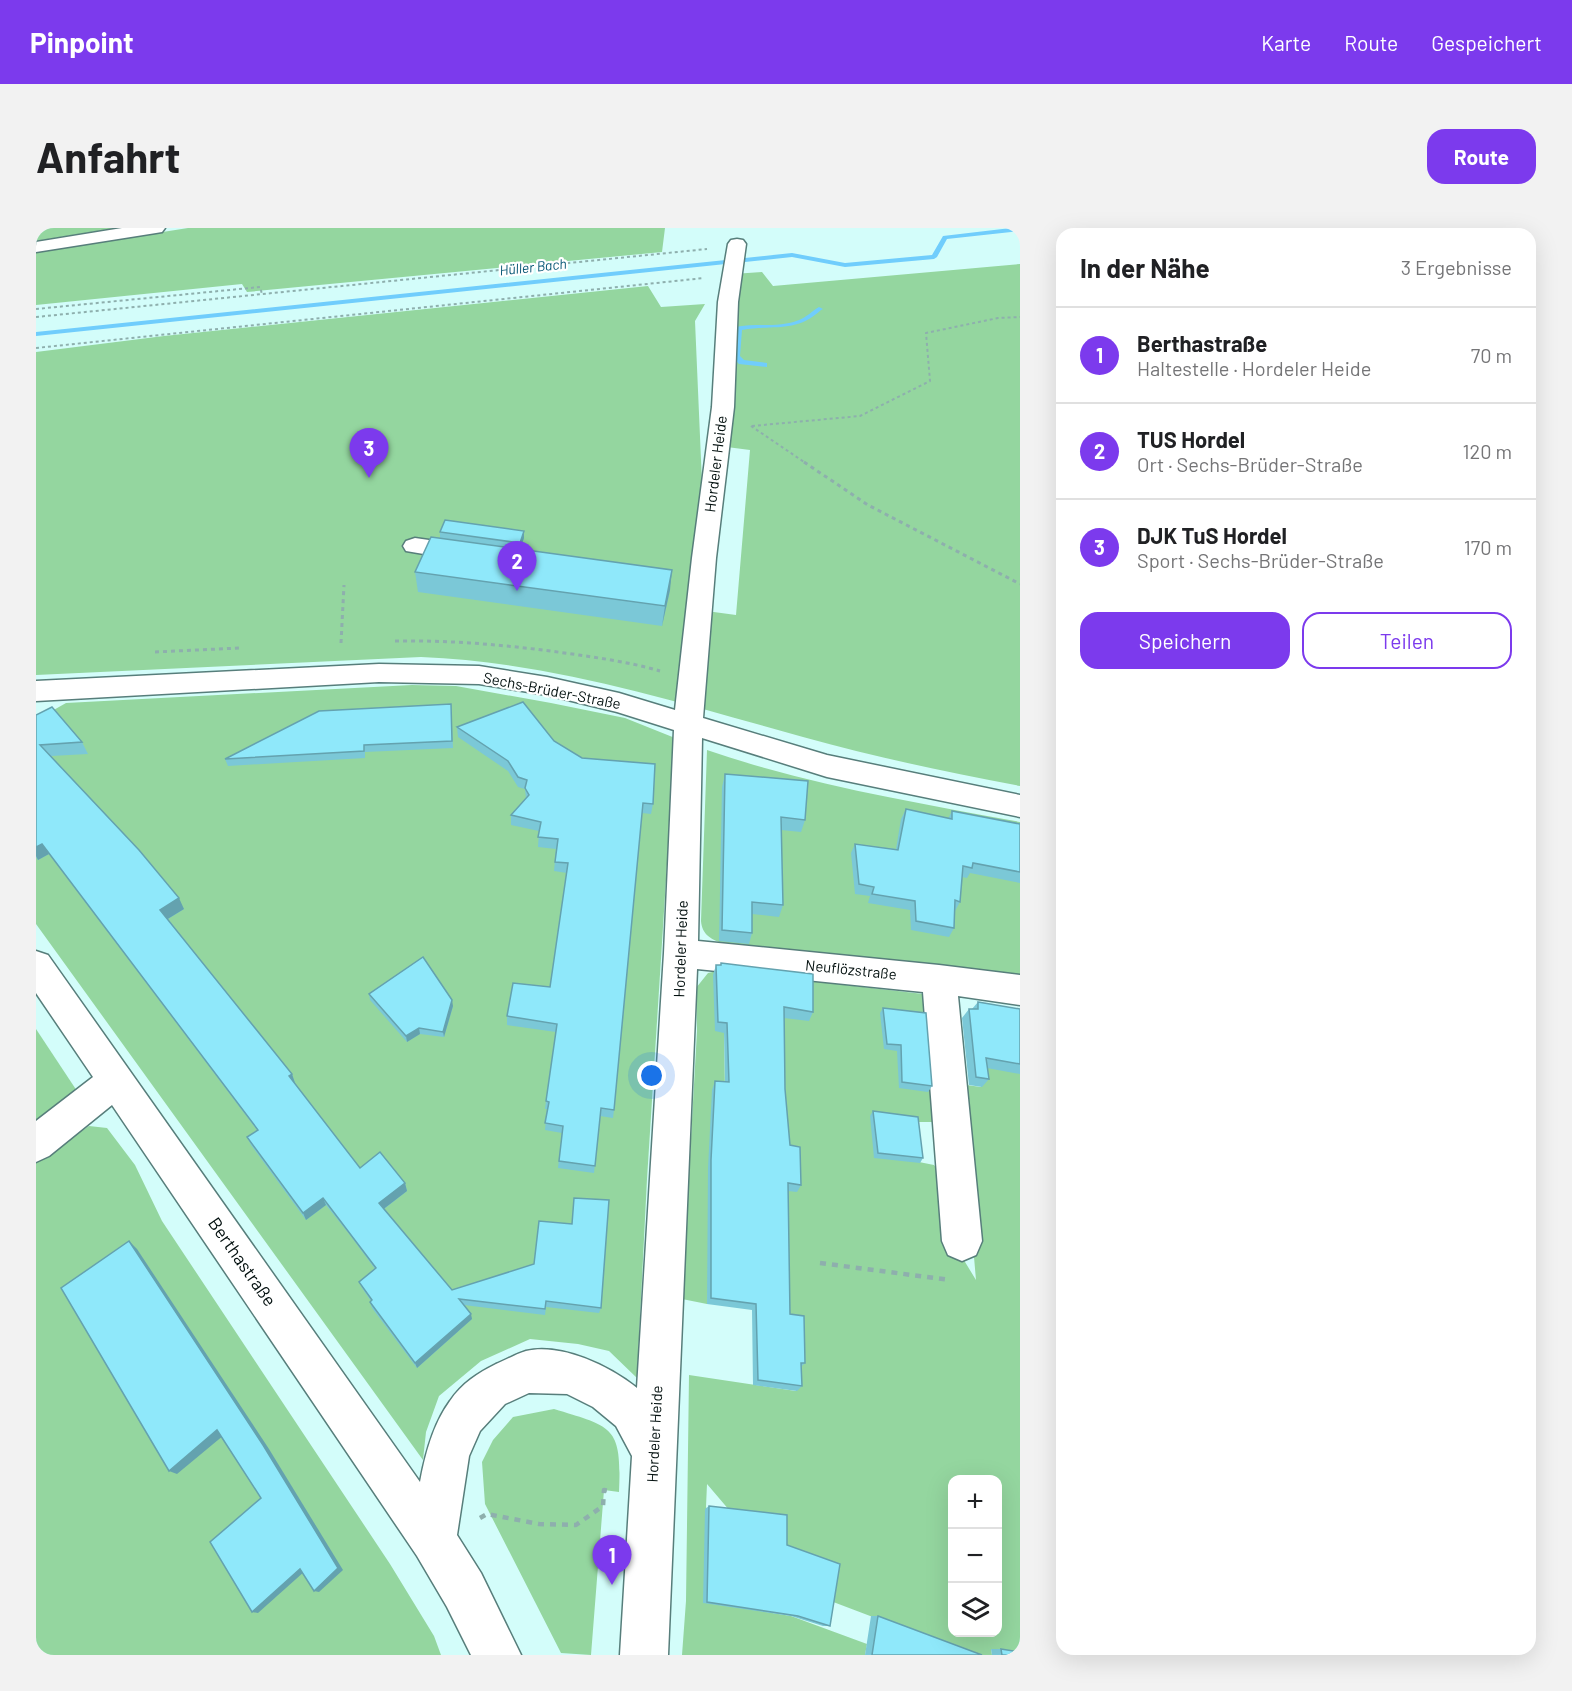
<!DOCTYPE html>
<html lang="de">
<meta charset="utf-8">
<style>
body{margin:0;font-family:Barlow,sans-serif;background:#f2f2f2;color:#202124}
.controls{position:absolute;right:18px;bottom:18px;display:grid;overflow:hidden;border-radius:12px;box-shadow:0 6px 24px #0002}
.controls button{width:54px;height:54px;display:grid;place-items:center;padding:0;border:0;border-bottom:2px solid #e0e0e0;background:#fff;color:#202124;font:30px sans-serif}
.you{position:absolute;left:616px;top:848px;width:21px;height:21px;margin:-15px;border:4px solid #fff;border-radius:50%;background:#1a73e8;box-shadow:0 0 0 9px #1a73e833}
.badge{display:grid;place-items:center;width:39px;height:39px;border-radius:50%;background:#7c3aed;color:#fff;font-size:20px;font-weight:700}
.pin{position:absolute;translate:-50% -50px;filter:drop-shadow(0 2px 3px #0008)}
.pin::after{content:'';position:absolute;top:32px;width:21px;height:18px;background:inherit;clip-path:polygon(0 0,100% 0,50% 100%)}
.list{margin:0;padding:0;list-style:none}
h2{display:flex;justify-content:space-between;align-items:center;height:78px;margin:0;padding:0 24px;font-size:26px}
h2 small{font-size:20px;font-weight:400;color:#757577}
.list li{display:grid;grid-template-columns:39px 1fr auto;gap:18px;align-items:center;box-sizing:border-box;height:96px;padding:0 24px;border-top:2px solid #e0e0e0}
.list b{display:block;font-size:22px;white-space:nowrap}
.list p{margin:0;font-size:20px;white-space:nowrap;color:#757577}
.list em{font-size:20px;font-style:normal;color:#757577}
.actions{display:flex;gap:12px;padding:18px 24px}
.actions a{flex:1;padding:14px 0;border:2px solid #7c3aed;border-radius:18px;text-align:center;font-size:21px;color:#7c3aed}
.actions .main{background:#7c3aed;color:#fff}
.icon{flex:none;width:33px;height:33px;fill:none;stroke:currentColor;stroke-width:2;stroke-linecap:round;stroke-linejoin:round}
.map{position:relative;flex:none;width:984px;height:1427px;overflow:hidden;border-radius:18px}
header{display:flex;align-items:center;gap:36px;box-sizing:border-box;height:84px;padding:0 30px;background:#7c3aed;color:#fff}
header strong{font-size:28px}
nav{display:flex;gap:33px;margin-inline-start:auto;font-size:21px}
.intro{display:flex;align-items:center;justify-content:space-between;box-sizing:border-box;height:144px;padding:0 36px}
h1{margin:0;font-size:42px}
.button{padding:15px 27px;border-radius:18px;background:#7c3aed;color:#fff;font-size:21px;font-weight:700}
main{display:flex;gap:36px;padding:0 36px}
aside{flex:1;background:#fff;border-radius:18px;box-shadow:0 6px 24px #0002}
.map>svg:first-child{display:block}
</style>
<header>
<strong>Pinpoint</strong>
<nav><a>Karte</a><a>Route</a><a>Gespeichert</a></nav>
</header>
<div class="intro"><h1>Anfahrt</h1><a class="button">Route</a></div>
<main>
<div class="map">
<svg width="984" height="1427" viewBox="0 0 984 1427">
<rect width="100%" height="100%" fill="#d3fdfa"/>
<g fill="#94d69f" fill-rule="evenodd">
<polygon points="0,0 80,0 0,13"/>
<polygon points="152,0 629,0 626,24 211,64 206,56 0,77 0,24"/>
<path d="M984 36V558C911 544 838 529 767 509 641 474 516 434 385 429L0 447V124L128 108 612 58 625 79 669 76 659 93 668 301 663 382 700 387 714 222 683 218 697 46 726 44 737 58Z"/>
<polygon points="376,457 420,458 515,475 589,490 639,510 611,951 601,1150 573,1123 542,1116 494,1111 445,1133 403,1168 390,1204 387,1232 0,696 0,492 30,475"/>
<path d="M671 522C773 557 878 574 984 594V749L689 716C676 712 666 707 665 693Z"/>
<polygon points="681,743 688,805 689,863 671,1076 646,1071 661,803 660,760 672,745"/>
<path d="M758 751 896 767 907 894H878L883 934 898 937 912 958 915 1011 940 1052 923 856 945 859 941 811 984 845V1425L955 1421 956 1427H937L792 1372 694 1283 671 1256 670 1279 706 1380 755 1388 831 1416 829 1427H646L650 1373 653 1147 760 1163 749 1092 744 789ZM916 1252H962V1404H916Z"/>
<polygon points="0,801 41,863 0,896"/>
<polygon points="53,898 71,900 99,937 126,993 354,1336 398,1408 405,1427 0,1427 0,934"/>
<path d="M518 1181C577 1199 586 1198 583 1264L568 1262 555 1427 525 1425 449 1276 446 1234 457 1212 477 1189Z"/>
</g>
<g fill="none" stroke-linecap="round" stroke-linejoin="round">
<g fill="#70cdfc" fill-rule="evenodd">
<polygon points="975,0 984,0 984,3 911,11 901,29 898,31 809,39 756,29 0,108 0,104 756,25 809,35 896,27 907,8"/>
<path d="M783 79 787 81 785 82C759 106 737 96 706 102L704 128 708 132 731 135V139L703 136 696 129 699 99C719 95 745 100 763 92 771 89 776 83 783 79Z"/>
</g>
<g stroke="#577e7b" stroke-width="3">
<g id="minor">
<polygon points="86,0 129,0 126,4 120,5 0,24 0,14"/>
<path d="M701 11 707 12 710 16 702 74 698 179 680 330 667 490 791 527 984 567V589L791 549 666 510 662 713 903 737 984 747V777L922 768 946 1013 940 1027 926 1033 912 1027 906 1013 887 764 661 741 632 1427H584L596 1228 580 1198 557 1179 531 1166 493 1165 469 1176 444 1203 433 1228 421 1307 445 1345 485 1427H435L411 1379 381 1328 76 877 13 928 0 934V893L57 849 0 765V723L12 727 384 1254C389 1227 397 1196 414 1173 426 1155 442 1145 460 1136 470 1132 480 1126 490 1123 526 1115 573 1138 601 1160L628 725 638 502 581 484 511 467 443 456 343 454 0 473V453L343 436 443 438 511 449 583 465 639 482 656 330 676 179 682 74 692 16 695 12Z"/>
<polygon points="379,310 435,318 444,321 447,326 444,331 435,334 370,323 367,318 370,313"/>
</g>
</g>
<g stroke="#8eafad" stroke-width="2" stroke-dasharray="3 3" stroke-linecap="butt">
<polyline points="0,81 224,59 226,66"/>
<polyline points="0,89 671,21"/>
<polyline points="0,120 668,50"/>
<polyline points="715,198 771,236"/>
<polyline points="716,198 824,188 894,153 890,105 962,90 984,89"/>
</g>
<g stroke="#8eafad" stroke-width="3" stroke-dasharray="4 4" stroke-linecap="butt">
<polyline points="768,234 832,277 984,356"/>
<path d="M359 413C421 412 481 418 543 427 570 431 597 435 624 443"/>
<polyline points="305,415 308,357"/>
<polyline points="119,424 204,420"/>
</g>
<g stroke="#8eafad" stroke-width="4.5" stroke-dasharray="6 6" stroke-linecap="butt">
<polyline points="784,1035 914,1052"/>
<polyline points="444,1290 451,1286 503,1296 540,1297 567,1278 568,1262 576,1263"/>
</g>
<use href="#minor" fill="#fff" fill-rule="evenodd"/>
</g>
<g fill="#7bc8d7">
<polygon points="488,303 488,310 484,322 634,362 626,398 382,364 379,344 404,311 404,304"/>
<polygon points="415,476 417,520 329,524 329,530 192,538 189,531"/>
<polygon points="0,487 46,514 52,526 15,528 148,681 132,691 256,846 259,855 258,856 324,940 369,955 371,963 348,981 416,1062 565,1080 563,1085 510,1079 509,1087 428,1077 436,1091 381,1140 336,1080 334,1074 335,1073 326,1060 323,1054 339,1041 314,1007 290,977 270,992 215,917 211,909 221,902 13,626 2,632 0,629"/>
<polygon points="421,499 518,513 617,576 615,586 606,585 578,882 577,890 564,888 558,945 522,940 526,905 509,902 511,881 509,881 510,873 520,804 471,797 471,788 514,759 531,645 518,643 520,621 502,619 503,603 475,597 475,587 490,571 489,561 482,559 472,543 422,509"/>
<polygon points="689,546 769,592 765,604 745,602 747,677 743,689 716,686 716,705 713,716 683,713 686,559"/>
<polygon points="870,581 912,591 916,583 984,596 984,655 934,645 931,650 926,649 924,674 919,683 918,700 913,709 875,702 874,682 832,675 834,668 819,666 815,625 819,616 860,621 865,591"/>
<polygon points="680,737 777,784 773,793 748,790 749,861 754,917 765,957 761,964 752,963 754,1086 769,1135 765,1139 766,1158 761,1163 717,1157 716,1082 671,1076 672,940 676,862 679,853 689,854 688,805 679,803 677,747"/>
<polygon points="333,766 417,778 408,809 384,806 371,814 334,772"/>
<polygon points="942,774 984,781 984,846 951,840 953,851 946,859 933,857 926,790 933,781 936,781"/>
<polygon points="847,780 896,858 892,864 863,860 861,823 848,821 844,785"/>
<polygon points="837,883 887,930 884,935 838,930 834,888"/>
<polygon points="673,1278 751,1317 794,1398 787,1398 755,1388 667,1375 669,1281"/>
<polygon points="835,1388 842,1388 946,1427 829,1427"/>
<polygon points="955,1421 965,1421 984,1427 956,1427"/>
</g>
<g fill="#64a2af">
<polygon points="488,303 488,310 484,322 484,315"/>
<polygon points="636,342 634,362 626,398 629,378"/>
<polygon points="6,616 13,626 2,632 0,628 0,619"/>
<polygon points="143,670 148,681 130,692 124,682"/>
<polygon points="416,772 417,778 408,809 407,804"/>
<polygon points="383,800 384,806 371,814 370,808"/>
<polygon points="256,846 259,855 256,857 253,848"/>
<polygon points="369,955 371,963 345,983 343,975"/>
<polygon points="287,970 290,977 270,992 267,985"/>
<polygon points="93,1013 101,1021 233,1221 307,1342 283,1364 278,1363"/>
<polygon points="435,1086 436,1091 381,1140 379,1135"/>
<polygon points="181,1202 188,1207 141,1246 133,1243"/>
<polygon points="264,1341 269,1343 222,1385 216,1384"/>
</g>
<g fill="#8fe8fa" stroke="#64a2af" stroke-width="1.5">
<polygon points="409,292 488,303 484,315 404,304"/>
<polygon points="395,309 636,342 629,378 379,344"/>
<polygon points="487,474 518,513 546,530 619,536 617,576 607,575 578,882 565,880 559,938 523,933 527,898 509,895 513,874 510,873 521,796 471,788 477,755 514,759 532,635 519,634 522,611 502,609 505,594 475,587 493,567 489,560 491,552 482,549 472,533 421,499"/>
<polygon points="415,476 416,513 328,517 328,523 189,531 283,483"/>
<polygon points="16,479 46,514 4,517 103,622 143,670 124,682 256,846 253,848 324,940 344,924 369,955 343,975 416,1062 498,1036 503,993 536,996 538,970 573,972 565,1080 510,1073 509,1081 423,1071 435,1086 379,1135 334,1074 336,1072 323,1054 340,1040 287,970 267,985 211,909 222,902 6,616 0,619 0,487"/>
<polygon points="689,546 772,553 769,592 745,589 747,677 716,674 716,705 686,702"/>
<polygon points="870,581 916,591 916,583 984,596 984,644 937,635 936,640 927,638 924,674 919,672 918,700 880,693 879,673 836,666 838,659 823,656 819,616 862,622"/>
<polygon points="387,729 416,772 407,804 383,800 370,808 333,766"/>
<polygon points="685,735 777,746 777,784 748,779 749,861 754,917 764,919 765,957 752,955 754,1086 768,1088 769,1135 765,1135 766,1158 722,1152 720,1076 675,1070 675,932 679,853 693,854 691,795 682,794 680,737 685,737"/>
<polygon points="942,774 984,781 984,836 950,830 953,851 940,849 933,781 942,781"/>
<polygon points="847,780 890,785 896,858 866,854 865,817 851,816"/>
<polygon points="837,883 882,889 887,930 842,925"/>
<polygon points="93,1013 227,1217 302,1340 278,1363 264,1341 216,1384 174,1314 225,1270 181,1202 133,1243 25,1060"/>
<polygon points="673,1278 751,1287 751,1317 804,1336 794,1398 762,1388 671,1374"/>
<polygon points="842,1388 946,1427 836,1427"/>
<polygon points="965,1421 984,1424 984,1427 966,1427"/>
</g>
<g text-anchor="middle" stroke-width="4.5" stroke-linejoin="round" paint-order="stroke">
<g font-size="14" font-style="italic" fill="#055574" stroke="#fff">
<text transform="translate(497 39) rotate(-6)" y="5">Hüller Bach</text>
</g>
<g font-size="15" fill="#020f0e" stroke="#fff">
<text transform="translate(680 236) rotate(-83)" y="5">Hordeler Heide</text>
<text transform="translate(516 463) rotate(11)" y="5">Sechs-Brüder-Straße</text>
<text transform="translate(645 721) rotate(-88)" y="5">Hordeler Heide</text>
<text transform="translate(815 742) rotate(6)" y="5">Neuflözstraße</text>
<text transform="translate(619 1206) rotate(-87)" y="5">Hordeler Heide</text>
</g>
<g font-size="18" fill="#020f0e" stroke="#fff">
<text transform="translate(206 1034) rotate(55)" y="6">Berthastraße</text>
</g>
</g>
</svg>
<div class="controls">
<button>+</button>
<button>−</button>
<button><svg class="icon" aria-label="layers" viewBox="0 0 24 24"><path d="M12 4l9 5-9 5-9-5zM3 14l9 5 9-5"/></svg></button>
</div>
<div class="you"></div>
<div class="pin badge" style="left:576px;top:1357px">1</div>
<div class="pin badge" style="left:481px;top:363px">2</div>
<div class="pin badge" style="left:333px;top:250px">3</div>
</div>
<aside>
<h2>In der Nähe<small>3 Ergebnisse</small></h2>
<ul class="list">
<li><span class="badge">1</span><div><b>Berthastraße</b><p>Haltestelle · Hordeler Heide</p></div><em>70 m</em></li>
<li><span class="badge">2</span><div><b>TUS Hordel</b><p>Ort · Sechs-Brüder-Straße</p></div><em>120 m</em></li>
<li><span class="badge">3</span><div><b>DJK TuS Hordel</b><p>Sport · Sechs-Brüder-Straße</p></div><em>170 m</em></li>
</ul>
<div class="actions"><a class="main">Speichern</a><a>Teilen</a></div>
</aside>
</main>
